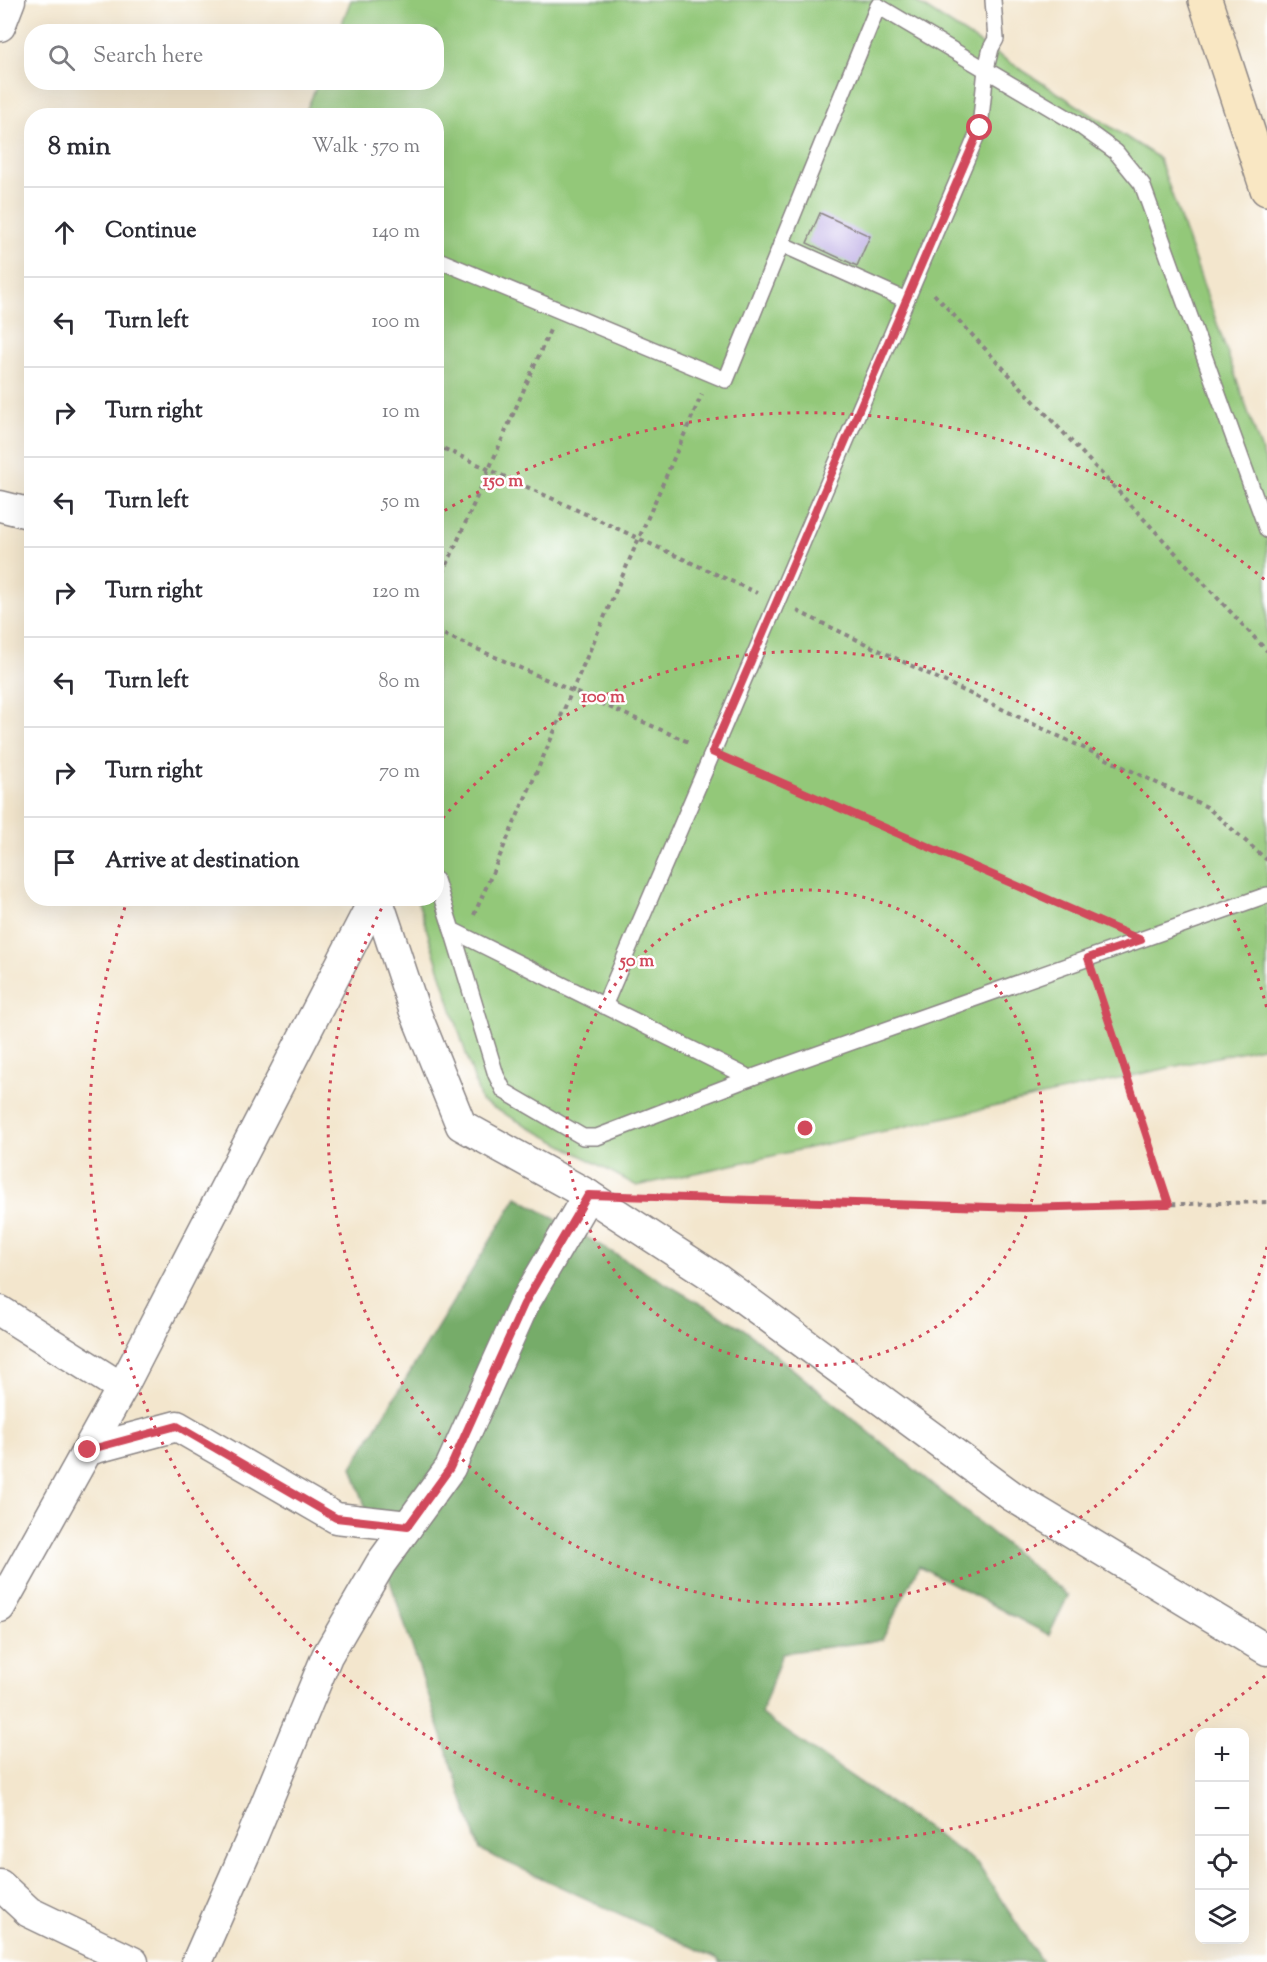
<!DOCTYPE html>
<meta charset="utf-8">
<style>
body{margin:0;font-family:"Sorts Mill Goudy",serif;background:#f2f2f3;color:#2b2b33}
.controls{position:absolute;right:18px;bottom:18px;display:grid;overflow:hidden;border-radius:12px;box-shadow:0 6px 24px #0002}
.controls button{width:54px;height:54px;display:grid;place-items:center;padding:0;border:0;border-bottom:2px solid #e1e1e2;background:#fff;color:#2b2b33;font:30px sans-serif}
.stop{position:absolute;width:18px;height:18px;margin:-14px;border:4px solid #d1495b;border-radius:50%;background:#fff}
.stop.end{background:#d1495b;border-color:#fff;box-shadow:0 2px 6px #0008}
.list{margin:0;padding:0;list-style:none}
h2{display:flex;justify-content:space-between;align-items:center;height:78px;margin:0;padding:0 24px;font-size:26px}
h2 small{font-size:20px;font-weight:400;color:#7c7c81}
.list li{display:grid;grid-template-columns:39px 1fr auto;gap:18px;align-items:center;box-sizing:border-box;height:90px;padding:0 24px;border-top:2px solid #e1e1e2}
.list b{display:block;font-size:22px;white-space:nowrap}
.list em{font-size:20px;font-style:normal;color:#7c7c81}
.icon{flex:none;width:33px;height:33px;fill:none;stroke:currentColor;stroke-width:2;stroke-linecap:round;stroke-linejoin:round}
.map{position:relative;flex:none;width:1267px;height:1962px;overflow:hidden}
.search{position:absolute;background:#fff;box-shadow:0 6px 24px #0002;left:24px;top:24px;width:420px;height:66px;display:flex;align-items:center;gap:15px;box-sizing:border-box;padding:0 21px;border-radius:24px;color:#7c7c81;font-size:22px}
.panel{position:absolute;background:#fff;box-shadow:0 6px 24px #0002;left:24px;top:108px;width:420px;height:798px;border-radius:24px}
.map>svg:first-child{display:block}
</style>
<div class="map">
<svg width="1267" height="1962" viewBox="0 0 1267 1962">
<rect width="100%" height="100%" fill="#fff"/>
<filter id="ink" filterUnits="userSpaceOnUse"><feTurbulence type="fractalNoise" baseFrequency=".0167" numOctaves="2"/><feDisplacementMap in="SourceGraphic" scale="12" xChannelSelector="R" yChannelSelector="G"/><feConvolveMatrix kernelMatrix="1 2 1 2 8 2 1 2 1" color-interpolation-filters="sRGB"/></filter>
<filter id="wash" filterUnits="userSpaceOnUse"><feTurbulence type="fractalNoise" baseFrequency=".008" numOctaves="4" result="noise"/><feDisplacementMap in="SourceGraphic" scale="24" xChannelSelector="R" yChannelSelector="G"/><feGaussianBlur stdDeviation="1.35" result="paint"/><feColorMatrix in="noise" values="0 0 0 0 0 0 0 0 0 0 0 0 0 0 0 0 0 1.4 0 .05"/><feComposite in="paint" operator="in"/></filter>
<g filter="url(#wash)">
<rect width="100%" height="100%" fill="#f3e6cd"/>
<polygon fill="#93c879" stroke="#5a755a" stroke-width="1.5" points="351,0 913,0 1159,158 1267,466 1267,1046 637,1186 481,1101 417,899 436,898 436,116 304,116 318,83 436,82 436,32 339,31"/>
<polygon fill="#76ac69" stroke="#4c6752" stroke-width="1.5" points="517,1197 744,1329 1068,1596 1049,1635 919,1566 882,1640 782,1653 761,1714 977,1863 1042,1962 720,1962 718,1959 480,1850 352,1467"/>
<g id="blocks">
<polygon fill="#b6a4e2" points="820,213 870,236 857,266 807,243"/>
</g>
</g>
<g filter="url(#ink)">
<use href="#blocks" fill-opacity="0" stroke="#8a8484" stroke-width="1.5"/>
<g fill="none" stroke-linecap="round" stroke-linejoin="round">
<g stroke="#8a8484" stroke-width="18">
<g id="lane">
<polyline points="781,244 906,300"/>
<polyline points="436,259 726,380 878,6 1076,123 1116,152 1142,184 1267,530"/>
<polyline points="436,880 452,930 750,1078 1267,895"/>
<polyline points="452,930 496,1075 504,1091 583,1137 597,1137 750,1078"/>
<polyline points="604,1006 980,128 986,69 991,48 996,39 993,0"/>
</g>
</g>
<g stroke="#8a8484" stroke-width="33">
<g id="street">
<polyline points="0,26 10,0"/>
<polyline points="0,506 32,514"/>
<polyline points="377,898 414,1009 461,1125 588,1195 717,1279 1012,1496 1267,1650"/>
<polyline points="0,1311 122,1388 0,1607"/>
<polyline points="122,1388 375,898"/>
<polyline points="88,1450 177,1426 336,1518 408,1526"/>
<polyline points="0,1885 29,1912 133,1962"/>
<polyline points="197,1962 253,1835 327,1656 381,1563 450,1468 524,1304 588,1195"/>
</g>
</g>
<g stroke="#8a8484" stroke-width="36">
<polyline id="secondary" points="1205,0 1267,189"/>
</g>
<g stroke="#8a8484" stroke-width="4" stroke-dasharray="4.5 4.5" stroke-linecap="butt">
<polyline points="934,294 1267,651"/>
<polyline points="436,445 757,593"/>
<polyline points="436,590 550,330"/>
<polyline points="797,611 1207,807 1267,860"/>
<polyline points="436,631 691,743"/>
<polyline points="734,762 1109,926"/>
<polyline points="474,915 702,394"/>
<polyline points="1095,979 1169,1204"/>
<polyline points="650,1197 1023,1208 1267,1202"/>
</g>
<use href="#lane" stroke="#fff" stroke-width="15"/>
<use href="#street" stroke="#fff" stroke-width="30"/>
<use href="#secondary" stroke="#f9e7c3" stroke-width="33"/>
</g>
</g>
<g fill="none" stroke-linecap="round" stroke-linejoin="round" filter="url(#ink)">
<polyline stroke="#d1495b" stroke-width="8" points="88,1450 177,1426 336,1518 408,1526 450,1468 524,1304 588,1195 1023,1208 1169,1204 1088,958 1141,940 712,752 980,128"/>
</g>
<g fill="none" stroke="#d1495b" stroke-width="3" stroke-dasharray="3 6">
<circle cx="805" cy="1128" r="238"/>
<path d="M1267 1247A477 477 0 1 1 386 900M437 825A477 477 0 0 1 1267 1009"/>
<path d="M1265 1676A715 715 0 0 1 127 901M437 515A715 715 0 0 1 1265 580"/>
</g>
<circle cx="805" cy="1128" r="9" fill="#d1495b" stroke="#fff" stroke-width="3"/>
<g font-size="18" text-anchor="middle" font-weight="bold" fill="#d1495b" stroke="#fff" stroke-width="5" stroke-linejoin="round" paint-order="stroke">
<text x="503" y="486">150 m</text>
<text x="603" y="702">100 m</text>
<text x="637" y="966">50 m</text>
</g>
</svg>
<div class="controls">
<button>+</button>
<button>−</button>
<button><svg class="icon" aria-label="locate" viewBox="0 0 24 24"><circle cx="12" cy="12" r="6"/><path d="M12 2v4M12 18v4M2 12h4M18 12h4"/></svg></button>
<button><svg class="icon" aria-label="layers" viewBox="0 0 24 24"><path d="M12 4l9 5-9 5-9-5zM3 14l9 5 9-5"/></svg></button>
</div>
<div class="stop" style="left:980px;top:128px"></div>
<div class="stop end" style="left:88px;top:1450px"></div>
<div class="search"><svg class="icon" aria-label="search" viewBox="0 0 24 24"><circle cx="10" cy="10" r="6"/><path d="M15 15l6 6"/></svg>Search here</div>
<section class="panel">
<h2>8 min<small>Walk · 570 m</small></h2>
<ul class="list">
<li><svg class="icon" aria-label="ahead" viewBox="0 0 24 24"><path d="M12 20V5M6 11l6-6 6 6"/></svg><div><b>Continue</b></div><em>140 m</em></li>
<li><svg class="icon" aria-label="left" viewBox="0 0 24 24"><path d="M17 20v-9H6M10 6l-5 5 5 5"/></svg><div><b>Turn left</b></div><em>100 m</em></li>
<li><svg class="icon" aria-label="right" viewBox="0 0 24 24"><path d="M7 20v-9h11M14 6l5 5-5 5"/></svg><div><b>Turn right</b></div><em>10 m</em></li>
<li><svg class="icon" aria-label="left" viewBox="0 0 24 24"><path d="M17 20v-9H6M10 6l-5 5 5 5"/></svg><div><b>Turn left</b></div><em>50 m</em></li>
<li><svg class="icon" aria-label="right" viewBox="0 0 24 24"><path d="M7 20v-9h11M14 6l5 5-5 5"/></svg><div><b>Turn right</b></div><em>120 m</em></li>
<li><svg class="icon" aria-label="left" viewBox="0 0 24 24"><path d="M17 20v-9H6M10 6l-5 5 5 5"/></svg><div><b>Turn left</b></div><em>80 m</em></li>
<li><svg class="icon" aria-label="right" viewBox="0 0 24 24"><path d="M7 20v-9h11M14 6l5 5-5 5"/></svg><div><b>Turn right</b></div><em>70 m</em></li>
<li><svg class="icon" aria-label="arrive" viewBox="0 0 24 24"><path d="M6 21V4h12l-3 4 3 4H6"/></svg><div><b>Arrive at destination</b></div></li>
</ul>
</section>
</div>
